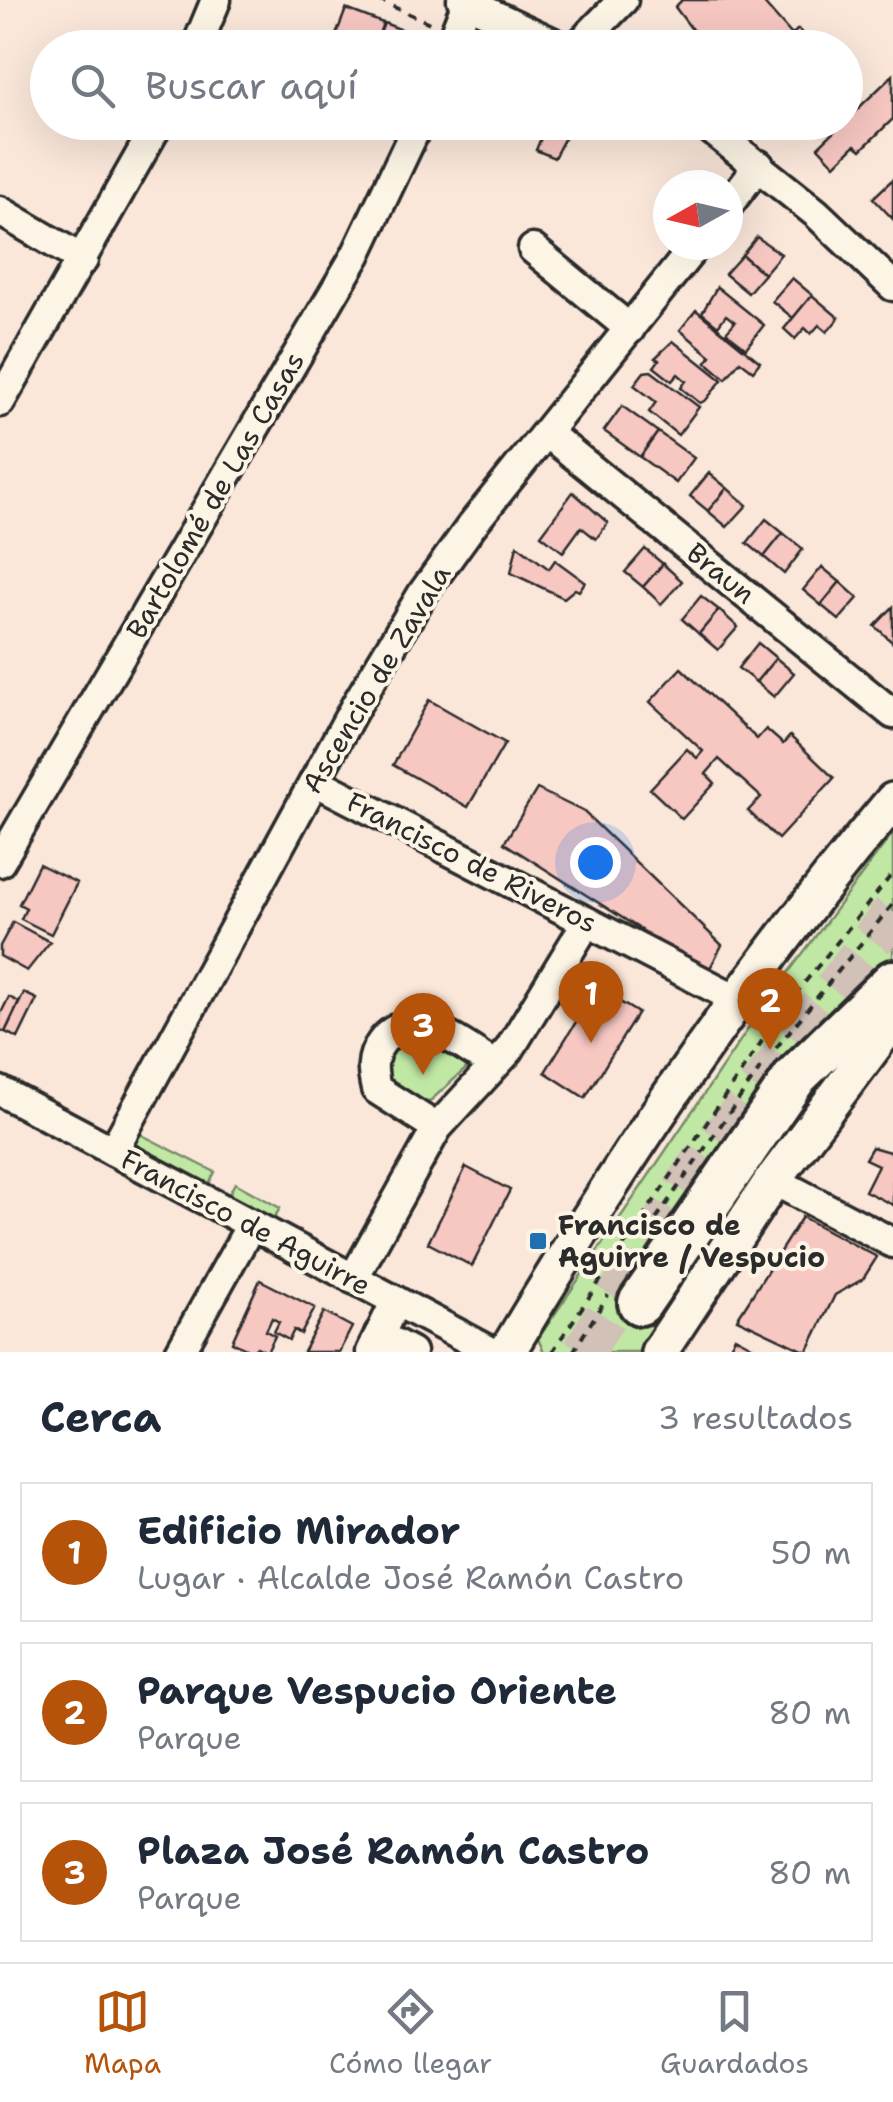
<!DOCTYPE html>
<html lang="es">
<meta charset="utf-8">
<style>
body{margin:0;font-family:"Shantell Sans",sans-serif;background:#f2f2f3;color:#1f2937}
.compass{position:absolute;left:653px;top:170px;width:90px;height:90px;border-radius:50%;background:#fff;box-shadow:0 10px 40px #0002;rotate:262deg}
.you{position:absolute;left:595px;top:862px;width:35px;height:35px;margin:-25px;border:8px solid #fff;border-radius:50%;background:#1a73e8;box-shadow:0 0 0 15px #1a73e833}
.badge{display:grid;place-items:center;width:65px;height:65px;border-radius:50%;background:#b45309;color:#fff;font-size:32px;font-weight:700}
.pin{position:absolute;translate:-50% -82px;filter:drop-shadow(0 2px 5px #0008)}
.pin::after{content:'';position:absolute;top:52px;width:35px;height:30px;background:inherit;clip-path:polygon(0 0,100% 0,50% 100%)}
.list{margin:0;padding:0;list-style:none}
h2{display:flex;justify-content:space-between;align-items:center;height:130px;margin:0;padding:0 40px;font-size:42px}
h2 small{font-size:32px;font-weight:400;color:#747a83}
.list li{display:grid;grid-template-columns:65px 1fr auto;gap:30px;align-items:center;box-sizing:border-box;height:140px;margin:0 20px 20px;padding:0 20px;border:2px solid #e0e1e3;border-radius:0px}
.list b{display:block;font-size:38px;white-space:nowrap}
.list p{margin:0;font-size:32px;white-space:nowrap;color:#747a83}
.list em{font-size:32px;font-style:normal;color:#747a83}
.icon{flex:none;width:55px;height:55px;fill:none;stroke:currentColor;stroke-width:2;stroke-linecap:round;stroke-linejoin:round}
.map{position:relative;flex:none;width:893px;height:1352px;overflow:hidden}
.search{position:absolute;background:#fff;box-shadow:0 10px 40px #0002;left:30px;right:30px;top:30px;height:110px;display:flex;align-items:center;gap:25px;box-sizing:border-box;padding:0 35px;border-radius:55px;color:#747a83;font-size:38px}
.sheet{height:610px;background:#fff}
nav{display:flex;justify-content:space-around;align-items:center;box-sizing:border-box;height:140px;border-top:2px solid #e0e1e3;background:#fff;font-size:28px;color:#747a83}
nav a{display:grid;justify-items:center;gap:5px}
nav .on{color:#b45309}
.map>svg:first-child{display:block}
</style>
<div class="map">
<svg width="893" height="1352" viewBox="0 0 893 1352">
<rect width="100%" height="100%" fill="#fae7da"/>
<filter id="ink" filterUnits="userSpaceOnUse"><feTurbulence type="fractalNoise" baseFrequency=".01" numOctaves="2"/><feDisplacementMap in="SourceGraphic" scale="20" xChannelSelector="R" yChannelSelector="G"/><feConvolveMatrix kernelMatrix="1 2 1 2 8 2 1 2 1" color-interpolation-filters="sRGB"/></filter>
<g filter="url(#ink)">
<g fill="#c0e8a4" stroke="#768a68" stroke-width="2.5">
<polygon points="893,833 893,977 850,993 770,1100 678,1266 693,1279 647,1352 544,1352 538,1339 767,1001"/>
<polygon points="414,1035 470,1065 428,1103 391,1085 383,1061 396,1042"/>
<polygon points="136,1132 215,1172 208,1185 135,1147"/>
<polygon points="235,1183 280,1208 273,1220 228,1196"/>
</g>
<g fill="#f7c7c2" stroke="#2b2b2b" stroke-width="2.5">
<polygon points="682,0 761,0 792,35 798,29 808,40 804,44 807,48 706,48 675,7"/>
<polygon points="346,9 383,23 374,48 331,48"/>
<polygon points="384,23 418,36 414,48 382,48 383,44 377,41"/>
<polygon points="893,75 893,119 861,150 855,145 835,165 818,147"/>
<polygon points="541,122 573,122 554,158 536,150 543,133 537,130"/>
<polygon points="893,179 893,219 873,198"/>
<polygon points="757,237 781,254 764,274 742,255"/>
<polygon points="742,255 764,274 748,293 725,274"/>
<polygon points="792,278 812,295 793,318 772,301"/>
<polygon points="717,287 764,325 746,348 726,332 735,322 726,315 718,326 702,313"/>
<polygon points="812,295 839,318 827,332 819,325 811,334 805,328 795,339 784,329"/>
<polygon points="696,310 760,362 753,371 740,361 726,379 706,362 711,356 680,330"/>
<polygon points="673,341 722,380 706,400 700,403 681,388 686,381 678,374 672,381 654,367 659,360 655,358"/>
<polygon points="651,371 699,407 678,435 649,412 656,402 634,385 644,372"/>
<polygon points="622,406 658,432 640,457 604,431"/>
<polygon points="658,432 694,458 676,483 640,457"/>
<polygon points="709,473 727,488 708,511 690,496"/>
<polygon points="727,488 747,505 727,527 708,511"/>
<polygon points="573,492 608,523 596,539 581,527 563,552 541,535"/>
<polygon points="766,519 783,533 764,557 747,543"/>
<polygon points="783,533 803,549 784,574 764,557"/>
<polygon points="517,545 549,569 555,560 585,582 579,591 575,589 564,598 511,573"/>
<polygon points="645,549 663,564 643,587 625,572"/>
<polygon points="663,564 682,581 661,604 643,587"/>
<polygon points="822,567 840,582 821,605 803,590"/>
<polygon points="840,582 858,598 839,620 821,605"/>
<polygon points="701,596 719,610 699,634 682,619"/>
<polygon points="893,607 893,643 875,626"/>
<polygon points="719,610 738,627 718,650 699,634"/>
<polygon points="758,643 776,658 756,682 738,668"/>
<polygon points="776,658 794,673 774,697 756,682"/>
<polygon points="681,668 757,739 766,729 783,744 790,736 834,778 778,839 748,811 761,797 719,759 706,774 715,783 682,819 650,789 687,749 697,758 703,751 650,702"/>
<polygon points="429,700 505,743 468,807 393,765"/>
<polygon points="537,789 584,812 722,945 708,972 504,843"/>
<polygon points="39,864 77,883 51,934 21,919 26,908 19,904"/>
<polygon points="13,922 50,942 27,971 0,956 0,946"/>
<polygon points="597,988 638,1013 585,1098 545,1072"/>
<polygon points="24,993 37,999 18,1038 5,1032"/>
<polygon points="9,997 19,1002 5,1032 0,1030 0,1015"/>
<polygon points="872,1147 893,1153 893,1205 865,1191 878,1165 865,1159"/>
<polygon points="466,1167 510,1190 472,1266 428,1243"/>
<polygon points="802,1217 877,1257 863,1279 835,1295 807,1352 737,1319"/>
<polygon points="260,1280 315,1308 301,1334 294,1330 289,1340 274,1332 279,1322 272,1318 266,1331 275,1336 267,1352 257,1347 252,1352 232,1342"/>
<polygon points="324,1312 352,1327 339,1352 303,1352"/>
<polygon points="735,1337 763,1352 727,1352"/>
</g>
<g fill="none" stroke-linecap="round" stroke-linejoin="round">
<polyline stroke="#d1c1b7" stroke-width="42" stroke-dasharray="42 21" stroke-linecap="butt" points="583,1352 694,1173 893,912"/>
<g stroke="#2b2b2b" stroke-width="35">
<g id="minor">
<polyline points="462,0 564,48"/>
<polyline points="196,48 216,0"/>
<polyline points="449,48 467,2"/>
<polyline points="576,48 623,0"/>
<polyline points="702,122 816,213 893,286"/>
<polyline points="728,205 759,165"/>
<polyline points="0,211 83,260"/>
<polyline points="533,249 630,329"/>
<polyline points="0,402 159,122"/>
<polyline points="547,433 893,714"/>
<polyline points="315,781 736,999"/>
<polyline points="0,862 356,255 419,122"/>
<polyline points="0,1091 492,1352"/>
<path d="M437 1128 376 1089C372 1072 370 1058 381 1043 411 1001 464 1047 494 1065"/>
<polyline points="113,1151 356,705 423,593 472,525 696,245"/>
<polyline points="773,1180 893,1243"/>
<polyline points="353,1279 437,1128 509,1050 587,922"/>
<polyline points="379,1335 411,1352"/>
<polyline points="180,1352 251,1225"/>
<polyline points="371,1352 396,1301"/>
</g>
</g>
<g stroke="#2b2b2b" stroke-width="42">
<g id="major">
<path d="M507 1352C622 1159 748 972 893 801"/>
<polyline points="659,1352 773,1180 893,1020"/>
</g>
</g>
<g stroke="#2b2b2b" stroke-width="50">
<polyline id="highway" points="640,1303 796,1076 893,982"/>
</g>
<g stroke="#2b2b2b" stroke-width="4" stroke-dasharray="8 8" stroke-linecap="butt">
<polyline points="378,0 432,24"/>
<polyline points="776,1048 893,904"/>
<polyline points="647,1232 761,1067"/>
<polyline points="552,1352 785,1007 893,873"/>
<polyline points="573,1352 608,1295"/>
</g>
<use href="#minor" stroke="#fcf5e5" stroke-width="28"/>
<use href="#major" stroke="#fcf5e5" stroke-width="35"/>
<use href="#highway" stroke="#fcf5e5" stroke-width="42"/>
</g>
</g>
<rect fill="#1f6fb2" stroke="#fcf5e5" stroke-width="4" x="528" y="1231" width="20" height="20" rx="5"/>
<g text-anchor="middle" stroke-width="8" stroke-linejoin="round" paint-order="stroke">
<g font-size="28" fill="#2b2b2b" stroke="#fcf5e5">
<text transform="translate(215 495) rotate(-60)" y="10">Bartolomé de Las Casas</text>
<text transform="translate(721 573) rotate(39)" y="10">Braun</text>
<text transform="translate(376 679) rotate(-59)" y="10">Ascencio de Zavala</text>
<text transform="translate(472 862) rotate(27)" y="10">Francisco de Riveros</text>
<text transform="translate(246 1222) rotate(28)" y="10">Francisco de Aguirre</text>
</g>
<g font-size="28" font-weight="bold" fill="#2b2b2b" stroke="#fcf5e5" text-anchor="start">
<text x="558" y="1235">Francisco de<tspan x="558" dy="32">Aguirre / Vespucio</tspan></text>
</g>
</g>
</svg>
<svg class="compass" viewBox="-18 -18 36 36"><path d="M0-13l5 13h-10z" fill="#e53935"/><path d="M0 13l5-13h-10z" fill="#747a83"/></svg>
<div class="you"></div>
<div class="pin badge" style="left:591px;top:1043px">1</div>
<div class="pin badge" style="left:770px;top:1050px">2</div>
<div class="pin badge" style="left:423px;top:1075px">3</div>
<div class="search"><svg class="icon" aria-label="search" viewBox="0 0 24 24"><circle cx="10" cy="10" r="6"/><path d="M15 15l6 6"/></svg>Buscar aquí</div>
</div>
<section class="sheet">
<h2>Cerca<small>3 resultados</small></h2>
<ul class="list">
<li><span class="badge">1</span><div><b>Edificio Mirador</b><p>Lugar · Alcalde José Ramón Castro</p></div><em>50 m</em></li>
<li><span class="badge">2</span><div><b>Parque Vespucio Oriente</b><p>Parque</p></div><em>80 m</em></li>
<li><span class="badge">3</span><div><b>Plaza José Ramón Castro</b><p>Parque</p></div><em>80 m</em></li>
</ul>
</section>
<nav>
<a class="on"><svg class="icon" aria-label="map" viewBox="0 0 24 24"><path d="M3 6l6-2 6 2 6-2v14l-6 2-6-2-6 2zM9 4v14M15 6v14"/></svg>Mapa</a>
<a><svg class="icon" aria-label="directions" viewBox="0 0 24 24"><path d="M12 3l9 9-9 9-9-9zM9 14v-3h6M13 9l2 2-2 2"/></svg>Cómo llegar</a>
<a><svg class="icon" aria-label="saved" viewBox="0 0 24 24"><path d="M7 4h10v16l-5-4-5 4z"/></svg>Guardados</a>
</nav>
